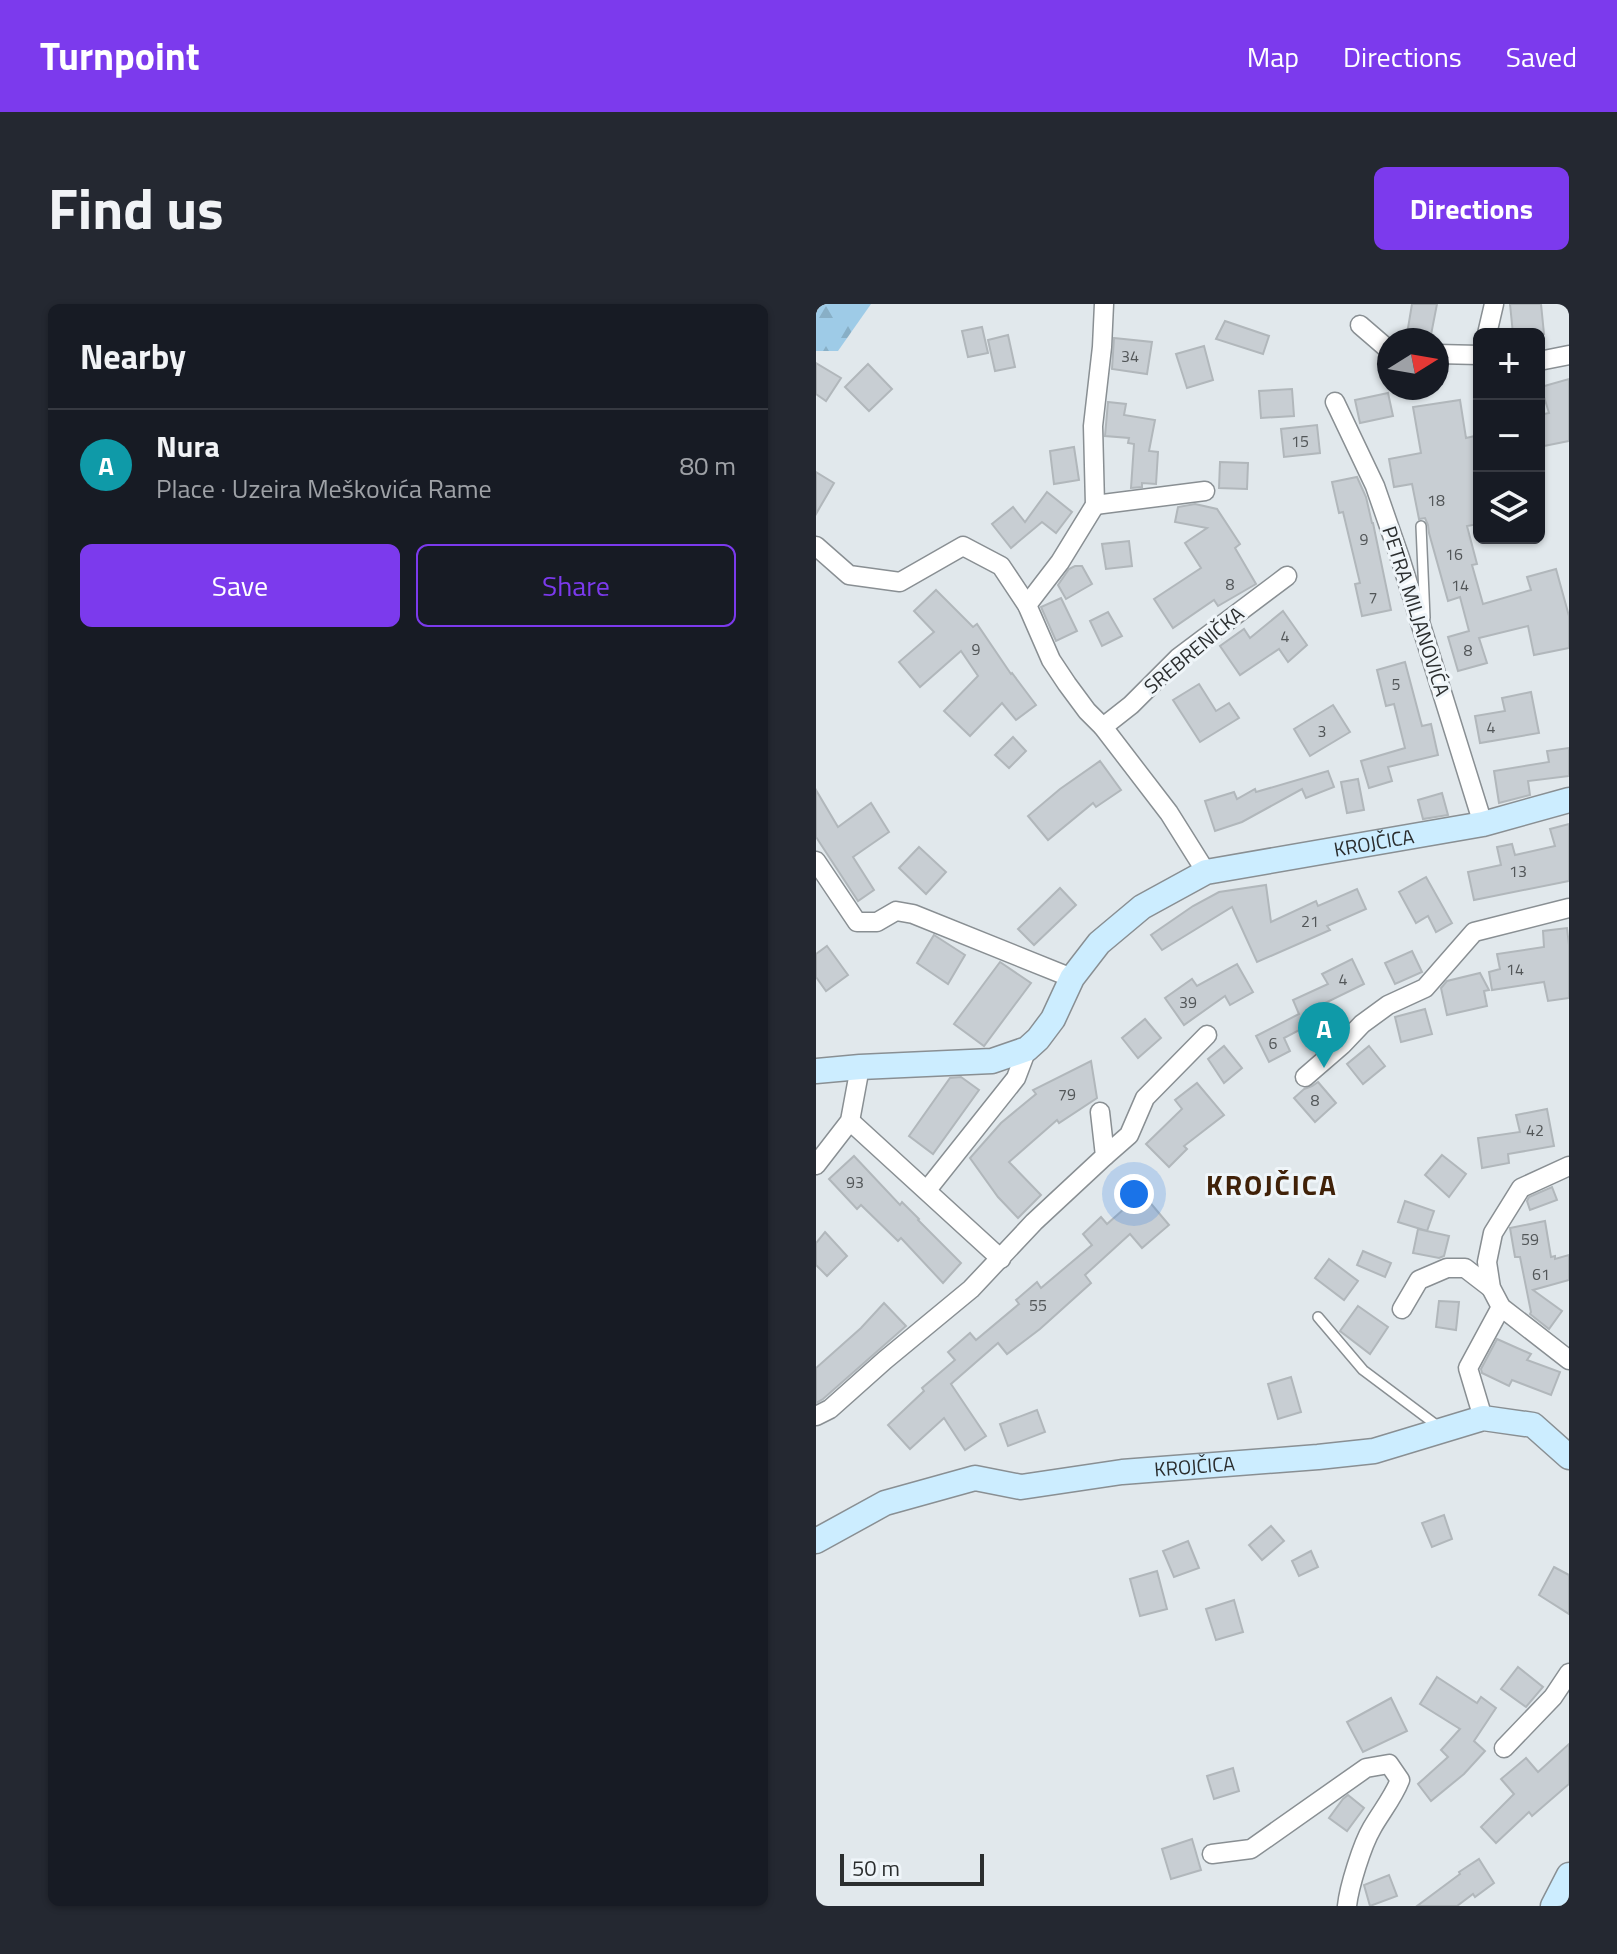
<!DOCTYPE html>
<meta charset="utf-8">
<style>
body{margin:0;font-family:"Titillium Web",sans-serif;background:#242831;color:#f1f3f6}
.controls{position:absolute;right:24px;top:24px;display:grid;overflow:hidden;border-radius:12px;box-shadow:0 2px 6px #0004}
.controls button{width:72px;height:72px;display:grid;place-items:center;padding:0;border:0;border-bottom:2px solid #363941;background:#171b24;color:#f1f3f6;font:40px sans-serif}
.compass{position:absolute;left:561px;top:24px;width:72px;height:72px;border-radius:50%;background:#171b24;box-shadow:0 2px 6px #0004;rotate:79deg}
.scale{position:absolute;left:24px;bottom:20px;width:144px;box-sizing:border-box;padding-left:8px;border:4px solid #2b2e2f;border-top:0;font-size:22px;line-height:28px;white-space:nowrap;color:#2b2e2f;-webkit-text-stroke:6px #eff5f9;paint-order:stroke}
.you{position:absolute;left:318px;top:890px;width:28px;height:28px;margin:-20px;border:6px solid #fff;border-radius:50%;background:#1a73e8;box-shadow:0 0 0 12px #1a73e833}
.badge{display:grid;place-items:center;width:52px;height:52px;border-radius:50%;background:#7c3aed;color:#fff;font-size:26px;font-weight:700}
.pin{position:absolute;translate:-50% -66px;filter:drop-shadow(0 2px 4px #0008)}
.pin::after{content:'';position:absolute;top:42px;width:28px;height:24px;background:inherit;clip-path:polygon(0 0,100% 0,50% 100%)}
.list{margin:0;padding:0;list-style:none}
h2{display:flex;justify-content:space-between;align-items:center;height:104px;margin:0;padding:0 32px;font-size:34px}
h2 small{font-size:26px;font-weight:400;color:#9ea1a6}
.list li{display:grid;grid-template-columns:52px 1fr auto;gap:24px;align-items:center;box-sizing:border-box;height:112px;padding:0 32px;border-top:2px solid #363941}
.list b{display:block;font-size:30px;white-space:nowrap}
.list p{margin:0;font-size:26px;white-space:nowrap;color:#9ea1a6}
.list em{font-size:26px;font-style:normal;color:#9ea1a6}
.actions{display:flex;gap:16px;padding:24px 32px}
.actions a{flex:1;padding:18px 0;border:2px solid #7c3aed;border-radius:12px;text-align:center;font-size:28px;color:#7c3aed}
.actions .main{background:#7c3aed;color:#fff}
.icon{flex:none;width:44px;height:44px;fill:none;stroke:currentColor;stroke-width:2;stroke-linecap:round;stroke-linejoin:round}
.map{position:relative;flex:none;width:753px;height:1602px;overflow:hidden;border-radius:12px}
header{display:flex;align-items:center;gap:48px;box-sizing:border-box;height:112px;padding:0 40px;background:#7c3aed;color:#fff}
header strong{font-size:38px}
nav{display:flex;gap:44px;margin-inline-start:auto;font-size:28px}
.intro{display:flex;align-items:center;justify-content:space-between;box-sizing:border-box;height:192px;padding:0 48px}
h1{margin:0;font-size:56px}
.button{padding:20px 36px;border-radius:12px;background:#7c3aed;color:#fff;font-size:28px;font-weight:700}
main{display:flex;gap:48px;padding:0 48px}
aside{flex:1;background:#171b24;border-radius:12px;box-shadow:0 2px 6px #0004}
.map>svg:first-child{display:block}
</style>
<header>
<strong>Turnpoint</strong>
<nav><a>Map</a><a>Directions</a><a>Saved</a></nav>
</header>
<div class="intro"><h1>Find us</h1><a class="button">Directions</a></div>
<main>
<aside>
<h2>Nearby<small></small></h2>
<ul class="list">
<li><span class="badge" style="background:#0f9aa8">A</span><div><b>Nura</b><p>Place · Uzeira Meškovića Rame</p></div><em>80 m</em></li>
</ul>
<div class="actions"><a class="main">Save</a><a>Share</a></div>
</aside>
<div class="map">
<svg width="753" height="1602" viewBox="0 0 753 1602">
<defs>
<pattern id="forest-firs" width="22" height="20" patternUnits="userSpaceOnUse" patternTransform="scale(2)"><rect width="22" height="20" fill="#9ecbe7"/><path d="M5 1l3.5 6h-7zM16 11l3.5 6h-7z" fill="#88afc6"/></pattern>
</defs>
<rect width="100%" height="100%" fill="#e1e8ec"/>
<polygon fill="url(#forest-firs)" points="0,0 55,0 22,47 0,47"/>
<g fill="#c8ced3" stroke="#b1b7bb" stroke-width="2">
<polygon points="596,0 621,0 614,36 590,36"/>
<polygon points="694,0 725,0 728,30 697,30"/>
<polygon points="409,17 453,32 447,50 400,35"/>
<polygon points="166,23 172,49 152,53 146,27"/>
<polygon points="192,31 199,63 179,67 172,36"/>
<polygon points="298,34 336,38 331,70 296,65"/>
<polygon points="388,42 397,76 371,84 360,50"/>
<polygon points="0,59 25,74 10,97 0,90"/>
<polygon points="52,60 76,85 53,107 29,83"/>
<polygon points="753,75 753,137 723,143 723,111 733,109 725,83"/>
<polygon points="476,85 478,112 445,114 443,87"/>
<polygon points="572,89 577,112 544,119 539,96"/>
<polygon points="644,96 650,134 663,131 663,220 651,222 661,260 656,261 667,300 715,286 711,273 740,265 753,312 753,344 718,351 712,322 663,334 671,359 642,367 632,333 653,327 644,293 632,297 613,229 612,221 609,214 603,215 596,180 578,183 573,155 605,149 597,103"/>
<polygon points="292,98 310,100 308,111 339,116 333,147 342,148 340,180 326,179 326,183 315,184 318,140 312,139 313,134 289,132"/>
<polygon points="501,121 504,149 468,153 465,125"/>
<polygon points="258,143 263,176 238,180 234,147"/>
<polygon points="404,158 432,159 431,185 403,184"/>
<polygon points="0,168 18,179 0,210"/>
<polygon points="541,173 550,193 556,219 557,219 575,306 546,312 539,280 544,279 527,208 523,209 516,178"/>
<polygon points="231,188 256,208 240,229 226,218 195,244 176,220 197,203 209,218"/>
<polygon points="379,200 401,205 424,240 419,244 440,280 402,302 398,296 357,324 338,295 385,264 369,239 391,224 359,218 362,203"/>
<polygon points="313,237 316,262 290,265 286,240"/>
<polygon points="259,262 266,262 276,280 250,295 242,281 253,265"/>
<polygon points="120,286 157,323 161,320 195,370 196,369 220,401 200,416 186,399 154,432 128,407 162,372 145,347 104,383 83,358 118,328 98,307"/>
<polygon points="245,294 261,327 240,337 225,303"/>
<polygon points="467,307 491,341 472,358 463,345 424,371 404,342 428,325 434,334"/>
<polygon points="292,308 306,332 286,342 274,317"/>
<polygon points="589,358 606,422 615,420 622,451 572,463 576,477 553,484 545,457 589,444 578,400 570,402 561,366"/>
<polygon points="383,380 400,407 413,399 423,414 384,438 357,396"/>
<polygon points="715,388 723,429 664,439 659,412 689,407 686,394"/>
<polygon points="517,401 534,428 494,452 478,425"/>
<polygon points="197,433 210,447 193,464 179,451"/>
<polygon points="753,444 753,472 712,477 714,491 683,499 678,467 733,458 731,447"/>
<polygon points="284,457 305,486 280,503 277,499 232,536 212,512 244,485"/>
<polygon points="512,467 518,483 490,494 486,485 426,518 399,527 389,497 418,488 421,495 439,485 440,488"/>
<polygon points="542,475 548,506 531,509 525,478"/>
<polygon points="0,486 22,523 55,499 73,528 37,553 58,586 42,597 0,533"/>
<polygon points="626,489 632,511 607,515 602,496"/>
<polygon points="753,520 753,577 658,596 652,568 685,561 681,543 696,540 699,551 739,542 734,525"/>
<polygon points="103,543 130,568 110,590 83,564"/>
<polygon points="610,573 636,619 620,628 612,612 600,619 583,588"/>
<polygon points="450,581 455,618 500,597 502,602 541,585 550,605 511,622 514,626 441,658 416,603 346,646 335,631 377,602 403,588"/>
<polygon points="244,584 260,601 218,641 202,625"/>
<polygon points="751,624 753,641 753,694 732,697 728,678 676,686 673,668 684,665 681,650 728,643 727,627"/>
<polygon points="118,631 149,651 132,680 101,659"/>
<polygon points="11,642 32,671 10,687 0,673 0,650"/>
<polygon points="596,647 606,668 579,680 569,659"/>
<polygon points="536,655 548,680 507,700 512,711 468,734 474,747 453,758 440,732 483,710 477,696 512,680 506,670"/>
<polygon points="184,658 215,679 168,742 138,720"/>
<polygon points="421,660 437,688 414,701 409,692 368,721 349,694 376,675 381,682"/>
<polygon points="664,669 673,686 668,687 671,702 631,711 625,684 631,677"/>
<polygon points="609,705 616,730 585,738 579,713"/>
<polygon points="329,715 345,734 322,754 306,734"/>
<polygon points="408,742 426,764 408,779 392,755"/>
<polygon points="553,742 569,762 547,780 531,760"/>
<polygon points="275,757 281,794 243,819 241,816 193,858 225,891 202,914 182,893 154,854 185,819 220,790 217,786"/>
<polygon points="145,773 163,786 117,850 93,832 134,774"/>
<polygon points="502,778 520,799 499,818 478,794 488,785 496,782"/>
<polygon points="381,779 408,811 368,842 371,845 353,863 330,840 366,805 359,796"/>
<polygon points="731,805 738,842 692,850 693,859 666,864 662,834 704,828 700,811"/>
<polygon points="626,851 650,870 633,893 609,871"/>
<polygon points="38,852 84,901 86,898 103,915 102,916 145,959 127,979 85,934 82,937 45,901 41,905 13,875"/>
<polygon points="736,883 741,896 714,906 711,897 713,893"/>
<polygon points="326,889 353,921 326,944 314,930 269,971 275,979 224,1025 191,1050 182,1039 135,1080 170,1132 149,1146 128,1114 94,1145 72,1121 108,1087 106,1084 139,1056 132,1048 154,1029 160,1036 203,1000 200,996 221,978 225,984 276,941 267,930 285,913 291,920"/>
<polygon points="589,897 618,907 611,927 582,918"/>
<polygon points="729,917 735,953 739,952 739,955 753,951 753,976 717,986 746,1007 733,1025 714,1010 715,1008 704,953 699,953 694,924"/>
<polygon points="602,925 633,932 628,952 623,954 597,949"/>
<polygon points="9,928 31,952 11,972 0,961 0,939"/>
<polygon points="547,947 575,959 569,973 541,961"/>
<polygon points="513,955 542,977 528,996 499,974"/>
<polygon points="623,997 643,998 640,1026 620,1023"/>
<polygon points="68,999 90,1022 7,1095 0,1099 0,1064 45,1024"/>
<polygon points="542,1002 572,1023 554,1050 524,1027"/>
<polygon points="681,1035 715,1050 711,1056 744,1068 735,1091 696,1076 693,1082 666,1069 665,1065"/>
<polygon points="475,1073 485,1108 462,1115 452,1080"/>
<polygon points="221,1106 229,1128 192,1142 184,1120"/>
<polygon points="628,1211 636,1235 616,1243 606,1219"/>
<polygon points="455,1222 468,1237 446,1256 433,1241"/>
<polygon points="372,1237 383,1264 358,1273 347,1247"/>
<polygon points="495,1247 502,1263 483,1272 476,1257"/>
<polygon points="738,1263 753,1271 753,1310 723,1291"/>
<polygon points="341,1267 351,1305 324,1312 314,1275"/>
<polygon points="418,1296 427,1328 400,1336 390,1305"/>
<polygon points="702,1363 727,1383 710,1403 685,1385"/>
<polygon points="621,1373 661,1399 665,1393 680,1404 658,1437 669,1447 648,1470 615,1497 602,1480 632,1453 625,1446 644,1425 604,1400"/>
<polygon points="575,1394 591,1427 547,1448 531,1418"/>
<polygon points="753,1440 753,1480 716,1512 713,1508 680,1539 665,1523 698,1490 685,1475 710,1454 722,1468"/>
<polygon points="417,1464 423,1487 398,1495 391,1472"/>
<polygon points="532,1491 548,1504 531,1527 513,1514 527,1495"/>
<polygon points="376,1535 385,1566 355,1575 346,1545"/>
<polygon points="663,1555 678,1579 659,1593 657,1590 641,1602 601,1602 644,1570 643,1568"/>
<polygon points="573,1571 581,1592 554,1602 548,1581"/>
</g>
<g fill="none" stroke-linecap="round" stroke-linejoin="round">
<g stroke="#898f93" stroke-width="12">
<g id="lane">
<polyline points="605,222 609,314"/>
<polyline points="502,1013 547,1066 623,1123"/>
</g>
</g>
<g stroke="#898f93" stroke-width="21">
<g id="street">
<polyline points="544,21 573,46"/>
<polyline points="671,30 678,0"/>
<polyline points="621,50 663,51"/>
<polyline points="723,57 753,51"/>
<polyline points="519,98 559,182 584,254 667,520"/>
<polyline points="279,201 389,187"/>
<polyline points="0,242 33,271 84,278 147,242 185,262 211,301 235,356 251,380 271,407 287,423 353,509 390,568"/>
<polyline points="211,301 244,258 279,201 277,122 286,43 288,0"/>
<polyline points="287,423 315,401 362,354 471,272"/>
<polyline points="0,557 41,618 61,618 80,607 97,610 256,674"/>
<polyline points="489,773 526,741 546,720 572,701 609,684 658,628 753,604"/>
<polyline points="34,817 185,955"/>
<polyline points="289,852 313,831 329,794 391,731"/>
<polyline points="0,861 34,817 44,763"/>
<polyline points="753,862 705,884 677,929 671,958 675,984 685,1003 753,1056"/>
<polyline points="111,886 200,774 211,745"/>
<polyline points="586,1005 603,976 631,964 649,964 675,984"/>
<polyline points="0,1112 14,1105 69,1056 155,985 218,918 289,852 284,808"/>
<polyline points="667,1114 652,1064 685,1003"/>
<polyline points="688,1444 737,1393 753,1369"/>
<path d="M396 1550 435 1545 550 1464 573 1460 584 1476C577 1494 565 1508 556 1524 546 1541 533 1583 531 1602"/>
</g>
</g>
<g stroke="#898f93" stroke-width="27">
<g id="secondary">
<path id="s1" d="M0 767 44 763 176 757 211 745 222 735 237 715 256 674 283 639 326 603 390 568 667 520 753 496"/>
<path id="s2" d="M0 1237 69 1199 159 1174 205 1183 306 1168 502 1153 558 1147 667 1114 717 1121 753 1153"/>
<polyline points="737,1602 753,1571"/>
</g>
</g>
<use href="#lane" stroke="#fff" stroke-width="9"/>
<use href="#street" stroke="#fff" stroke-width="18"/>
<use href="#secondary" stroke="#ccedff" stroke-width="24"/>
</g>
<g text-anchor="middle" stroke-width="6" stroke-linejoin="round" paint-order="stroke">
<g font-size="16" fill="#525658">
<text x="314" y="58">34</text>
<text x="484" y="143">15</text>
<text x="620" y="202">18</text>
<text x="548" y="241">9</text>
<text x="638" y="256">16</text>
<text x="414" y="286">8</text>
<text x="644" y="287">14</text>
<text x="557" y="299">7</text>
<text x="469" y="338">4</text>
<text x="160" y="351">9</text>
<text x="652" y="352">8</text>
<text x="580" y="386">5</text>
<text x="675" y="429">4</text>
<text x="506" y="433">3</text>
<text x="702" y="573">13</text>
<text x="494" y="623">21</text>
<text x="699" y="671">14</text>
<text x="527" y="681">4</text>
<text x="372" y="704">39</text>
<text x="457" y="745">6</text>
<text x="251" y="796">79</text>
<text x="499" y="802">8</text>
<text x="719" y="832">42</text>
<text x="39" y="884">93</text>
<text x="714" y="941">59</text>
<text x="725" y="976">61</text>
<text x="222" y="1007">55</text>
</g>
<g font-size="20" fill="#2b2e2f" stroke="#eff5f9">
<text transform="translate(600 307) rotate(72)" y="7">PETRA MILJANOVIĆA</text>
<text transform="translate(378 346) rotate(-40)" y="7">SREBRENIČKA</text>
<text dy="7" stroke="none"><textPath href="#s1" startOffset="642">KROJČICA</textPath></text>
<text dy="7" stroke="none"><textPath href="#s2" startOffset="394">KROJČICA</textPath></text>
</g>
<g font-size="28" font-weight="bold" letter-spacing="2" fill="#402108" stroke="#eff5f9">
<text x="456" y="891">KROJČICA</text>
</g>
</g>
</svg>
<div class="controls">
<button>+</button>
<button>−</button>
<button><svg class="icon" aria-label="layers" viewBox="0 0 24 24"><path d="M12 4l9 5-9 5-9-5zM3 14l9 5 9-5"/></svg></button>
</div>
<svg class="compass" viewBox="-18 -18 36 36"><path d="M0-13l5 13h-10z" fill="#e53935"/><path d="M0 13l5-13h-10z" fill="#9ea1a6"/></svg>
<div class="scale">50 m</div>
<div class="you"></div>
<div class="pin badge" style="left:508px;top:764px;background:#0f9aa8">A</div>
</div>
</main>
